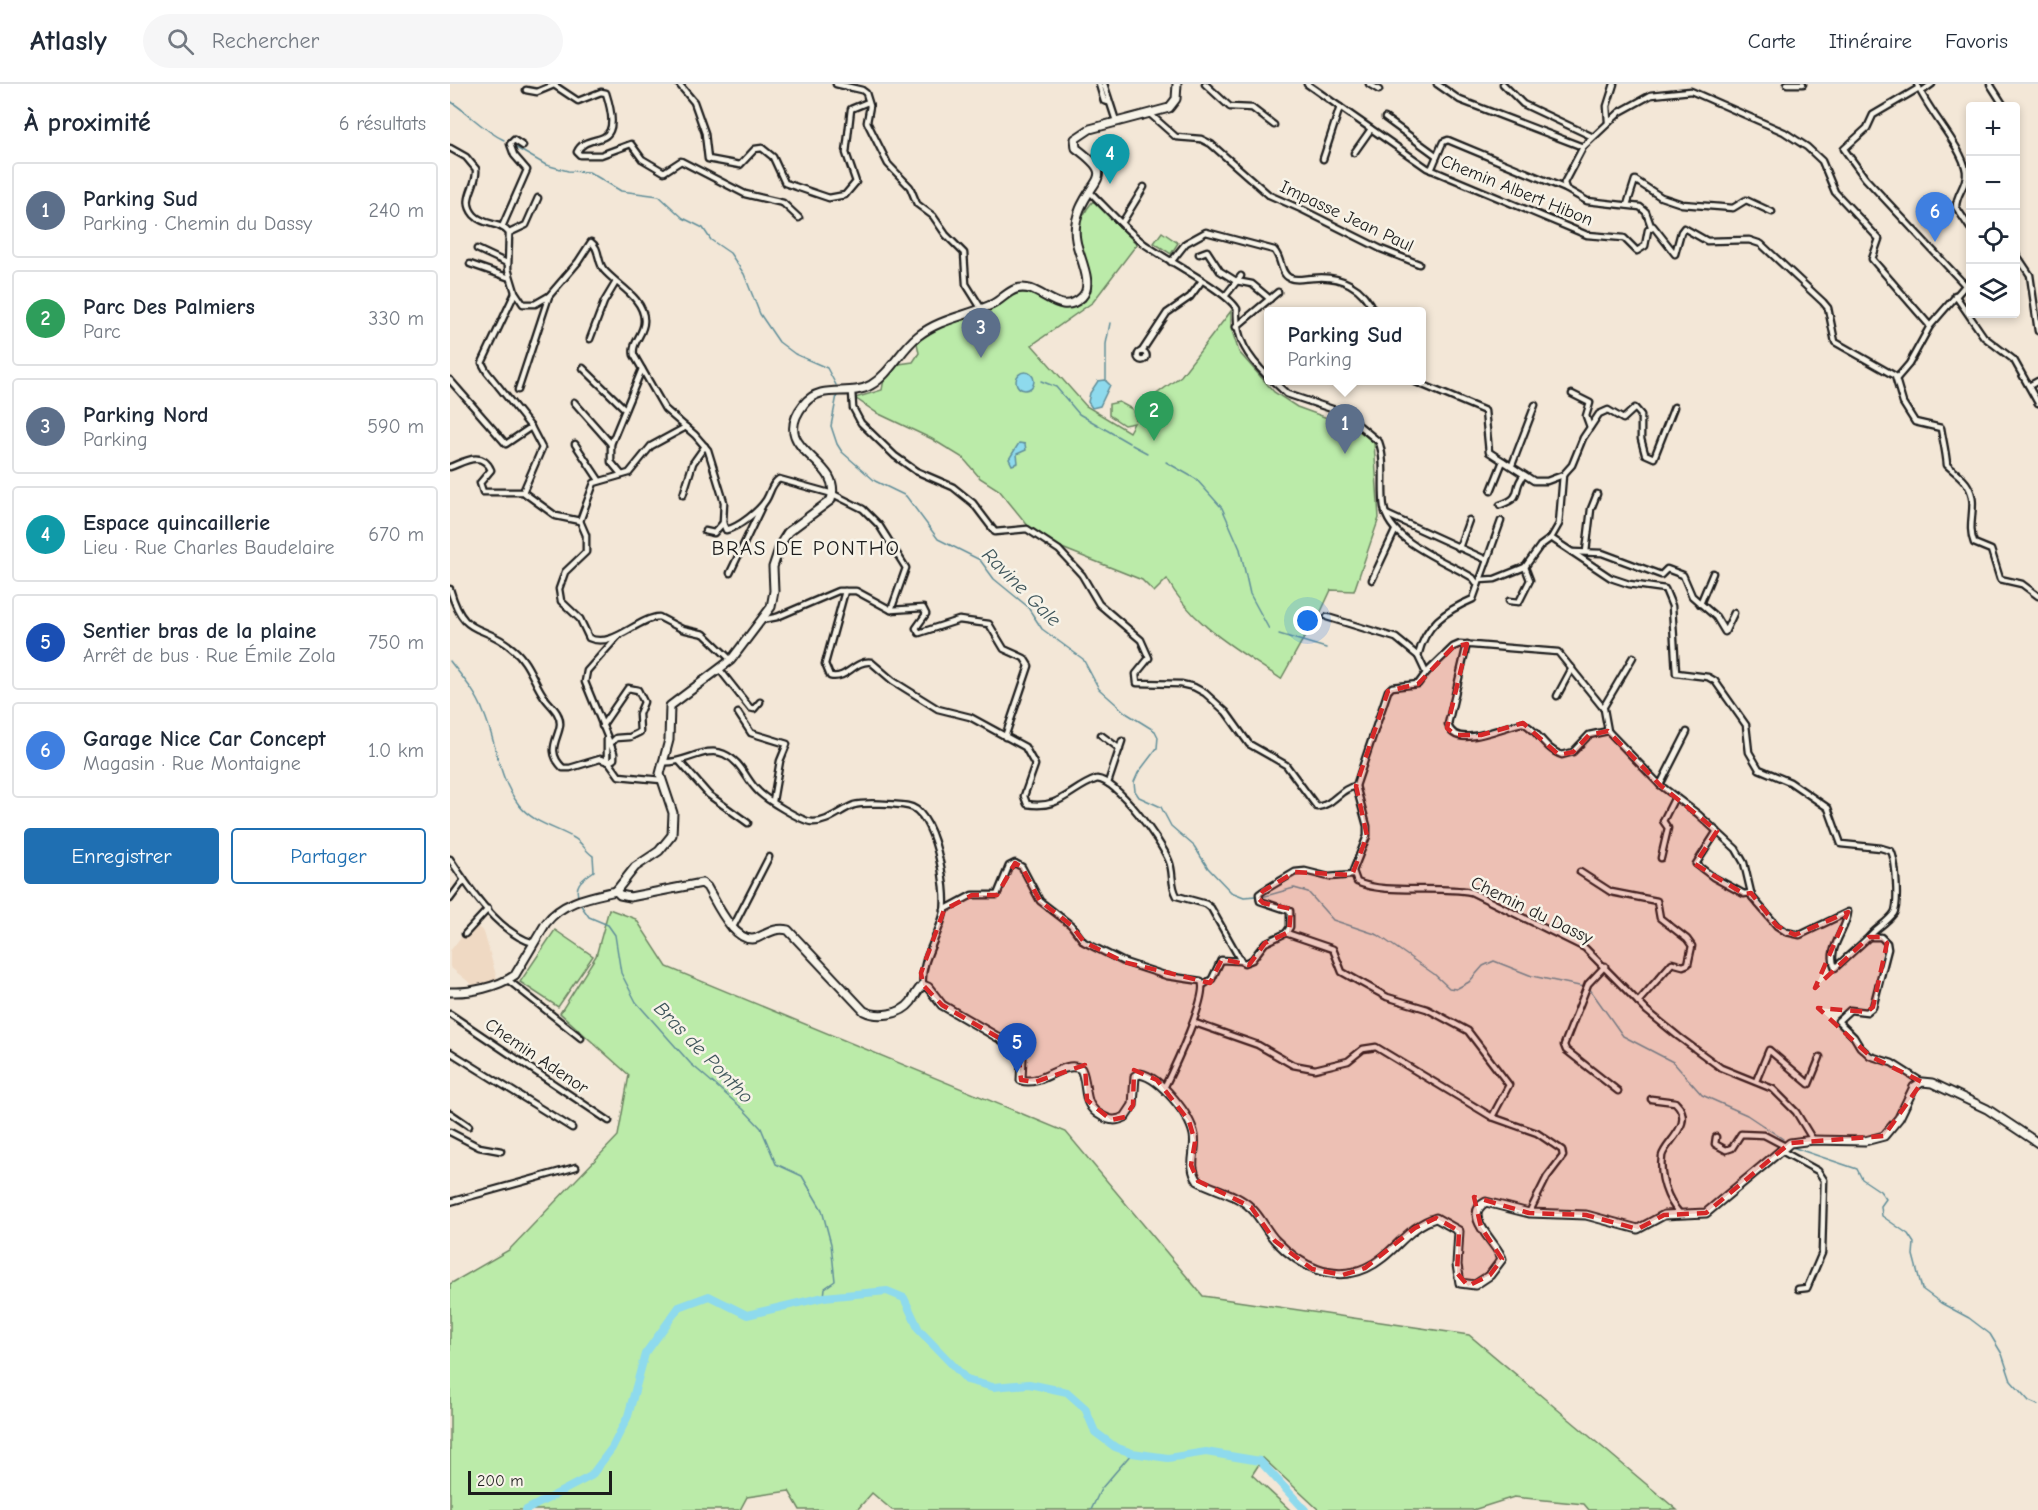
<!DOCTYPE html>
<html lang="fr">
<meta charset="utf-8">
<style>
body{margin:0;font-family:"Comic Neue",sans-serif;background:#f6f6f7;color:#1f2937}
.controls{position:absolute;right:18px;top:18px;display:grid;overflow:hidden;border-radius:6px;box-shadow:0 3px 9px #0003}
.controls button{width:54px;height:54px;display:grid;place-items:center;padding:0;border:0;border-bottom:2px solid #e0e1e3;background:#fff;color:#1f2937;font:30px sans-serif}
.scale{position:absolute;left:18px;bottom:15px;width:144px;box-sizing:border-box;padding-left:6px;border:3px solid #1c1c1c;border-top:0;font-size:16px;line-height:21px;white-space:nowrap;color:#1c1c1c;-webkit-text-stroke:4px #f7f3e8;paint-order:stroke}
.you{position:absolute;left:858px;top:537px;width:21px;height:21px;margin:-15px;border:4px solid #fff;border-radius:50%;background:#1a73e8;box-shadow:0 0 0 9px #1a73e833}
.badge{display:grid;place-items:center;width:39px;height:39px;border-radius:50%;background:#1f6fb2;color:#fff;font-size:20px;font-weight:700}
.pin{position:absolute;translate:-50% -50px;filter:drop-shadow(0 2px 3px #0008)}
.pin::after{content:'';position:absolute;top:32px;width:21px;height:18px;background:inherit;clip-path:polygon(0 0,100% 0,50% 100%)}
.popup{position:absolute;left:814px;top:223px;width:162px;height:78px;box-sizing:border-box;display:grid;place-content:center;border-radius:6px;background:#fff;filter:drop-shadow(0 2px 4px #0005);font-size:20px;white-space:nowrap;color:#747a83}
.popup b{font-size:22px;color:#1f2937}
.popup::after{content:'';position:absolute;left:50%;top:100%;margin-left:-12px;border:12px solid transparent;border-top-color:#fff}
.list{margin:0;padding:0;list-style:none}
h2{display:flex;justify-content:space-between;align-items:center;height:78px;margin:0;padding:0 24px;font-size:26px}
h2 small{font-size:20px;font-weight:400;color:#747a83}
.list li{display:grid;grid-template-columns:39px 1fr auto;gap:18px;align-items:center;box-sizing:border-box;height:96px;margin:0 12px 12px;padding:0 12px;border:2px solid #e0e1e3;border-radius:6px}
.list b{display:block;font-size:22px;white-space:nowrap}
.list p{margin:0;font-size:20px;white-space:nowrap;color:#747a83}
.list em{font-size:20px;font-style:normal;color:#747a83}
.actions{display:flex;gap:12px;padding:18px 24px}
.actions a{flex:1;padding:14px 0;border:2px solid #1f6fb2;border-radius:6px;text-align:center;font-size:21px;color:#1f6fb2}
.actions .main{background:#1f6fb2;color:#fff}
.icon{flex:none;width:33px;height:33px;fill:none;stroke:currentColor;stroke-width:2;stroke-linecap:round;stroke-linejoin:round}
.map{position:relative;flex:none;width:1588px;height:1426px;overflow:hidden}
header{display:flex;align-items:center;gap:36px;box-sizing:border-box;height:84px;padding:0 30px;background:#fff;border-bottom:2px solid #e0e1e3}
header strong{font-size:28px}
nav{display:flex;gap:33px;margin-inline-start:auto;font-size:21px}
.search{width:420px;height:54px;background:#f6f6f7;display:flex;align-items:center;gap:15px;box-sizing:border-box;padding:0 21px;border-radius:33px;color:#747a83;font-size:22px}
main{display:flex}
aside{flex:1;background:#fff}
.map>svg:first-child{display:block}
</style>
<header>
<strong>Atlasly</strong>
<div class="search"><svg class="icon" aria-label="search" viewBox="0 0 24 24"><circle cx="10" cy="10" r="6"/><path d="M15 15l6 6"/></svg>Rechercher</div>
<nav><a>Carte</a><a>Itinéraire</a><a>Favoris</a></nav>
</header>
<main>
<aside>
<h2>À proximité<small>6 résultats</small></h2>
<ul class="list">
<li><span class="badge" style="background:#5c6f8a">1</span><div><b>Parking Sud</b><p>Parking · Chemin du Dassy</p></div><em>240 m</em></li>
<li><span class="badge" style="background:#2e9e5b">2</span><div><b>Parc Des Palmiers</b><p>Parc</p></div><em>330 m</em></li>
<li><span class="badge" style="background:#5c6f8a">3</span><div><b>Parking Nord</b><p>Parking</p></div><em>590 m</em></li>
<li><span class="badge" style="background:#0f9aa8">4</span><div><b>Espace quincaillerie</b><p>Lieu · Rue Charles Baudelaire</p></div><em>670 m</em></li>
<li><span class="badge" style="background:#1a4fb4">5</span><div><b>Sentier bras de la plaine</b><p>Arrêt de bus · Rue Émile Zola</p></div><em>750 m</em></li>
<li><span class="badge" style="background:#3f7fe0">6</span><div><b>Garage Nice Car Concept</b><p>Magasin · Rue Montaigne</p></div><em>1.0 km</em></li>
</ul>
<div class="actions"><a class="main">Enregistrer</a><a>Partager</a></div>
</aside>
<div class="map">
<svg width="1588" height="1426" viewBox="0 0 1588 1426">
<rect width="100%" height="100%" fill="#f3e7d7"/>
<filter id="ink" filterUnits="userSpaceOnUse"><feTurbulence type="fractalNoise" baseFrequency=".0167" numOctaves="2"/><feDisplacementMap in="SourceGraphic" scale="12" xChannelSelector="R" yChannelSelector="G"/><feConvolveMatrix kernelMatrix="1 2 1 2 8 2 1 2 1" color-interpolation-filters="sRGB"/></filter>
<g filter="url(#ink)">
<polygon fill="#efd9c3" points="28,843 34,848 47,895 25,903 0,883 0,867 11,853"/>
<g fill="#bbeba9" stroke="#6c8462" stroke-width="1.5">
<path d="M643 117 687 160 643 218 582 261 636 322 679 348 684 339 674 341 659 331V320L669 318 682 325 686 336 697 317 731 292 781 227V244L789 268 824 308 847 323 891 339 896 336 924 359 929 434 904 507 881 506 869 532 851 559 831 595C789 566 742 542 717 495L704 508 692 496 607 462 579 443 549 406 530 394 513 374 482 355 427 329 405 314 432 306 434 295 449 280 463 278 469 269 467 259C486 239 518 237 542 225 553 220 562 208 574 209 600 211 598 234 635 217 655 181 607 159 643 117Z"/>
<polygon points="712,148 728,159 721,170 704,159"/>
<polygon points="159,825 186,835 217,883 616,1048 753,1212 1019,1251 1227,1426 1139,1426 1134,1420 1064,1413 1023,1426 869,1426 813,1374 802,1391 840,1426 442,1426 422,1409 407,1426 350,1426 339,1407 297,1413 290,1426 0,1426 0,1200 59,1166 168,1052 179,991 110,929 146,872"/>
<polygon points="105,846 143,872 108,923 70,898"/>
</g>
<g fill="#8edaed" stroke="#608e99" stroke-width="1.5">
<circle cx="575" cy="297" r="9"/>
<polygon points="655,296 660,301 650,322 642,324 638,318 640,309 648,297"/>
<polygon points="569,359 575,360 576,366 567,370 568,379 562,381 559,375"/>
</g>
<g fill="none" stroke-linecap="round" stroke-linejoin="round">
<g stroke="#608e99" stroke-width="1.5">
<path d="M0 17C19 29 34 47 54 56"/>
<polyline points="63,62 96,81 118,87 139,88 171,107 209,112 233,134 253,144 261,156 280,169 294,190 310,230 329,258 345,270 377,284 386,301"/>
<polyline points="591,297 606,303 629,330 679,359"/>
<polyline points="656,297 656,260 660,239"/>
<polyline points="387,311 381,342 387,360 392,368 425,397 456,412 488,455 530,476 544,495 577,522 592,545 633,575 649,605 676,629 705,647 708,653 707,664 688,689 684,698 685,707 689,713 711,723 721,742 744,762 758,784 781,808 794,813 806,812"/>
<polyline points="682,361 697,369"/>
<polyline points="716,378 746,395 772,424 790,465 800,510 819,545"/>
<polyline points="829,550 876,564"/>
<path d="M0 577C12 593 26 608 33 627 47 658 47 692 69 721 83 739 105 743 124 754 132 758 135 767 143 772L144 787C133 795 123 800 129 815"/>
<polyline points="812,813 844,804 858,808 883,836 928,851 984,890 999,904 1006,905 1019,898 1033,882 1044,877 1082,892 1134,903"/>
<polyline points="130,820 139,833 158,841 165,851 171,889 186,918 241,980 293,1025 311,1044 326,1080 352,1092 372,1126 381,1160 385,1197 375,1204 374,1213"/>
<polyline points="1139,904 1173,952 1223,978 1252,1011 1297,1031 1333,1055"/>
<polyline points="1339,1062 1407,1085 1412,1095 1430,1107 1436,1115 1431,1122 1432,1132 1458,1150 1464,1159 1463,1171 1472,1205 1491,1219 1519,1234 1540,1250 1552,1270 1561,1297 1579,1317 1588,1321"/>
<polyline points="641,1426 651,1405 682,1369"/>
</g>
<polyline stroke="#8edaed" stroke-width="8" points="76,1426 141,1392 162,1364 178,1332 195,1270 229,1223 259,1212 297,1231 374,1213 437,1207 454,1214 469,1246 517,1296 543,1303 579,1300 617,1308 635,1324 645,1348 665,1363 682,1369 718,1374 756,1368 810,1377 855,1426"/>
<g stroke="#1c1c1c" stroke-width="9">
<g id="minor">
<polyline points="229,0 244,18 255,49 258,75 290,81 305,65 312,64 323,73 335,99 379,114 395,111 406,98 396,69 401,25 418,18"/>
<polyline points="386,0 412,6 416,9 420,22 417,38 438,80 460,103 467,120 483,132 496,151 514,169 516,200 531,224"/>
<polyline points="649,0 654,17 659,18"/>
<polyline points="654,0 666,37"/>
<polyline points="755,0 780,23 802,24 824,41"/>
<path d="M857 0 977 84 1137 151 1174 154 1187 167 1195 162 1198 146 1203 142 1225 170 1231 148 1234 144 1257 157 1299 156 1311 160 1373 218 1378 224 1385 258 1445 292 1453 319 1465 338 1491 344C1493 357 1496 368 1497 381 1504 388 1513 393 1518 402 1529 420 1516 439 1524 459L1541 466 1550 495 1572 500 1588 512"/>
<polyline points="919,0 929,6"/>
<polyline points="987,0 1010,16 1133,63"/>
<polyline points="1053,0 1073,20 1143,53"/>
<polyline points="1337,0 1353,0"/>
<path d="M1467 0C1477 26 1512 62 1516 87 1518 101 1506 109 1506 123L1520 144"/>
<polyline points="1540,0 1554,22"/>
<polyline points="1469,4 1423,31 1417,44 1394,65 1415,94 1515,201"/>
<path d="M76 6 87 8 104 1 128 17 151 8 156 9C176 72 137 45 127 68L130 71H151L181 60 192 75 214 88 231 77 295 110 333 119 349 134"/>
<polyline points="1471,8 1482,0"/>
<polyline points="700,30 726,53 751,55 761,60 819,111 853,126 931,165 969,180"/>
<polyline points="935,34 987,72"/>
<polyline points="1158,38 1157,22 1164,0"/>
<path d="M0 64 16 73 26 85C28 102 10 115 24 131 34 142 51 138 59 149L58 185 65 208 73 220H85L99 212 128 178 141 158C150 164 147 178 154 186 167 201 194 214 194 236 195 250 181 258 184 271L215 325 245 351 258 366 274 418 273 439 276 446C289 443 309 427 316 416 321 408 321 400 329 395L383 410 413 425 429 441 456 484 441 526"/>
<polyline points="904,69 921,45"/>
<polyline points="873,75 890,23"/>
<polyline points="981,86 993,58 998,56 1116,105 1137,117 1190,123 1196,128 1201,142"/>
<polyline points="1116,105 1114,99 1133,63 1170,28 1201,11 1241,7 1334,48 1357,63 1372,77 1385,108 1429,155 1422,175 1480,242 1520,196"/>
<path d="M640 108C657 125 674 144 693 159 715 176 776 206 787 225 785 255 798 273 818 293"/>
<polyline points="1177,121 1185,96 1211,113 1232,120 1283,124 1296,116 1322,128"/>
<polyline points="672,139 694,103"/>
<polyline points="52,143 77,86 64,71 60,60 64,56 73,62"/>
<polyline points="59,149 76,141 88,114"/>
<polyline points="27,165 57,179"/>
<polyline points="749,170 757,167 770,187 786,197 802,200 820,215"/>
<polyline points="1566,170 1580,191 1588,247"/>
<path d="M721 178 736 159 756 148 824 166C832 174 830 190 840 194 846 197 856 194 863 194 890 191 913 202 924 228"/>
<polyline points="20,180 60,194"/>
<polyline points="65,209 32,279 37,288 81,343 92,364 73,408"/>
<polyline points="776,211 791,192"/>
<polyline points="1505,211 1534,253 1564,276 1588,319"/>
<polyline points="786,243 828,208"/>
<polyline points="140,255 154,218 166,198"/>
<polyline points="692,267 717,229 740,213 751,198"/>
<circle cx="692" cy="272" r="4.5"/>
<polyline points="133,284 175,325"/>
<polyline points="1447,294 1459,280 1480,242"/>
<polyline points="0,296 56,360 81,343"/>
<path d="M822 296 837 310 894 329 929 358C936 378 931 402 934 423 939 458 996 477 1023 494L1028 501 1023 515C995 527 975 541 968 572L976 589 968 600 942 603 938 607 906 702 917 742V752L903 787 907 798C935 811 987 801 1021 808L1135 864 1197 927 1229 953 1271 984 1323 1005 1346 1028 1363 1056"/>
<polyline points="961,296 1035,327 1039,368 1084,397 1097,397 1113,391"/>
<polyline points="1579,302 1588,297"/>
<polyline points="68,306 99,212"/>
<path d="M402 307 403 324 411 339 445 372 466 387 503 403 523 419 545 448 577 445 609 466 632 491 649 520 691 556 699 574 686 590 687 599 731 600 744 603 755 609 776 628 799 660 836 681 867 723C884 721 890 704 906 702"/>
<polyline points="1122,310 1140,319 1136,332 1140,343"/>
<polyline points="124,318 161,360"/>
<polyline points="125,360 149,396"/>
<polyline points="1062,381 1085,321"/>
<path d="M0 383C14 378 32 366 41 386L30 399 33 408H73L106 432 130 437 136 451V468L115 488 109 505 111 517 130 535 139 554C163 565 187 534 209 533L232 545 254 550 281 576"/>
<polyline points="171,390 161,378 161,360 192,285"/>
<polyline points="1041,407 1053,377"/>
<polyline points="233,411 243,379 255,362"/>
<path d="M1050 421C1075 413 1061 406 1074 391"/>
<polyline points="936,430 1037,476"/>
<polyline points="130,437 144,399 179,389 201,362 236,343"/>
<polyline points="255,447 264,449 273,439"/>
<path d="M1101 454 1161 494 1179 500 1215 505 1222 522 1226 589 1258 593 1265 597 1296 641 1299 668 1309 685 1340 698 1378 724 1391 760 1431 764 1441 767C1446 776 1449 821 1444 829 1437 839 1426 844 1419 853"/>
<polyline points="1009,464 1019,436"/>
<polyline points="1122,468 1152,469 1211,491 1217,485 1233,491 1242,512 1266,533 1275,548 1284,529"/>
<polyline points="1136,468 1141,425 1147,410"/>
<polyline points="280,489 312,422"/>
<polyline points="922,496 945,447"/>
<polyline points="1030,496 1051,437"/>
<polyline points="1028,501 1030,496 1045,495 1075,483 1090,462 1101,454 1109,440 1113,391 1122,381 1133,354 1149,330 1158,326 1173,335 1185,324 1191,331 1191,355 1195,370 1204,374 1224,323"/>
<path d="M0 505C15 557 31 537 63 565 78 577 83 596 93 611 97 618 103 622 107 629 119 648 90 662 113 684H120L150 675 159 678 169 692 211 696"/>
<path d="M395 507 375 580 380 592C397 596 404 576 421 578L443 597 488 625 520 633 575 663 585 681 574 712 577 720C611 726 620 704 647 695 668 697 711 757 719 777 724 789 720 800 727 812L756 820 761 824 791 877 794 879 802 876 815 859 836 849 883 865 892 888 937 913 977 925 1018 947 1059 1001 1042 1033 1087 1049 1112 1066 1113 1072 1097 1093 1079 1129"/>
<polyline points="1059,517 1069,518 1080,496 1075,483"/>
<polyline points="1250,520 1263,489"/>
<polyline points="877,533 946,554 968,572"/>
<polyline points="312,536 327,533 388,507 406,507 441,526 473,524 476,530 466,544 469,549 509,536 539,540 554,565 574,574 579,582 555,653"/>
<path d="M1017 560 998 640C1004 668 1055 641 1073 639 1088 646 1095 666 1112 671L1123 668 1139 651 1158 647"/>
<polyline points="270,586 300,624 304,625 310,618"/>
<polyline points="976,589 1003,563 1010,560 1108,568 1154,625 1158,647"/>
<polyline points="1107,612 1122,584"/>
<polyline points="1153,624 1183,573"/>
<polyline points="288,629 301,649 337,660 330,677 323,717"/>
<polyline points="152,642 178,604 188,606 194,618 189,630 190,648 180,653 166,654 160,660"/>
<path d="M1158 647 1210 701 1248 730 1286 765 1294 779 1302 813 1327 842 1336 848 1350 851 1398 828C1397 846 1376 864 1385 884L1419 853H1431L1437 859 1438 865 1423 923 1417 928 1400 926 1388 937 1404 953 1410 963 1420 972 1442 979 1472 998"/>
<polyline points="651,651 670,665"/>
<polyline points="157,655 157,677"/>
<polyline points="159,678 164,675 164,669 135,598 137,587 168,552"/>
<path d="M212 678C233 681 256 661 274 670 292 678 295 694 307 706 315 715 351 737 362 738 378 739 390 726 404 721 414 718 447 720 458 722 485 726 498 805 494 828 489 853 470 876 473 901"/>
<polyline points="230,678 259,711 298,739"/>
<polyline points="658,699 672,657"/>
<polyline points="1210,701 1237,648"/>
<polyline points="1267,747 1246,780 1263,793 1294,810 1301,809"/>
<polyline points="1211,774 1218,744 1213,737 1225,713"/>
<path d="M0 775C19 804 49 850 84 859"/>
<polyline points="1130,788 1161,808 1207,817 1210,834 1237,855 1242,862 1238,880 1233,882 1222,879 1188,918"/>
<polyline points="0,815 14,796"/>
<path d="M494 826 522 811H547L559 782 565 779 572 783 590 817 621 841 634 858 674 878 717 892 751 897C759 911 723 986 714 1004"/>
<polyline points="282,845 319,773"/>
<polyline points="836,849 840,843 840,827 810,817 809,810 813,807 845,788 855,787 879,793 903,791"/>
<polyline points="15,850 38,825"/>
<polyline points="1155,882 1138,900 1114,961 1116,966 1168,1007"/>
<polyline points="58,896 131,954"/>
<polyline points="753,901 762,895 771,876 790,877"/>
<polyline points="0,930 159,1037"/>
<polyline points="745,939 808,961 843,981 865,985 898,977 913,965 926,963 1042,1033"/>
<polyline points="0,968 122,1044"/>
<polyline points="1306,997 1319,966 1359,1000 1370,973"/>
<path d="M1201 1015 1225 1018C1247 1039 1215 1058 1212 1072 1209 1093 1217 1115 1230 1130"/>
<polyline points="0,1029 19,1042"/>
<polyline points="0,1048 29,1063 51,1067"/>
<polyline points="1266,1053 1265,1060 1276,1066 1282,1064 1291,1050 1314,1051 1335,1062"/>
<polyline points="1330,1066 1368,1087 1374,1096 1372,1169 1357,1204 1348,1205"/>
<polyline points="0,1118 126,1083"/>
</g>
</g>
<g stroke="#1c1c1c" stroke-width="11">
<g id="secondary">
<path d="M166 807 185 783 209 767 222 751 223 729 210 690 219 656 220 622 281 576 321 523 324 507 323 483 331 459 338 448 381 416C395 374 316 368 354 320 372 298 399 314 421 301 440 290 451 265 468 252 491 234 518 232 543 220 551 216 557 208 566 205 590 197 608 236 632 213 645 200 628 171 626 156 624 146 626 135 630 125 645 91 665 93 626 64L625 55 640 45 719 24 726 15 727 0"/>
<path d="M0 908C20 909 48 903 65 891L96 839C113 817 140 813 166 807L170 811 180 813 252 799 257 803C266 818 285 862 307 854 318 849 326 843 338 846L414 927C428 934 451 931 461 918 465 912 467 906 473 901L478 903 492 921 568 965 572 974 571 996C592 1003 613 975 631 985 639 1002 631 1022 652 1032 661 1037 666 1037 675 1033L683 1021 685 992 690 990C711 994 740 1031 744 1051 747 1068 737 1081 748 1097 765 1106 787 1110 801 1124 811 1133 816 1147 826 1157 850 1182 882 1199 916 1184 943 1172 957 1142 986 1134L1009 1147 1007 1181 1010 1199 1025 1201 1040 1191 1052 1175C1049 1161 1010 1131 1036 1118L1079 1129 1136 1131 1188 1145 1214 1131 1256 1129 1340 1059 1363 1056 1415 1057 1434 1052 1449 1034 1464 1003 1472 998 1482 999 1537 1025 1588 1059"/>
</g>
</g>
<use href="#minor" stroke="#f7f3e8" stroke-width="4.5"/>
<use href="#secondary" stroke="#f7f3e8" stroke-width="7"/>
</g>
</g>
<path fill="#d62828" fill-opacity="0.2" stroke="#d62828" stroke-width="4.5" stroke-dasharray="12 8" stroke-linejoin="round" d="M1017 560 997 644 1005 651H1031L1073 639 1109 671 1123 668 1139 651 1158 647 1210 701 1267 747 1245 780 1294 810 1301 809 1327 842 1345 851 1398 828 1365 904 1419 853H1431L1437 859 1423 923 1417 928 1368 924 1420 972 1472 998 1434 1052 1340 1059 1256 1129 1214 1131 1188 1145 1136 1131 1079 1129 1024 1113 1031 1143 1052 1175 1040 1191 1018 1202 1007 1189 1009 1147 986 1134 965 1144 915 1184 893 1191 862 1185 825 1157 801 1123 748 1097 741 1081 745 1058 739 1037 707 996 684 986 683 1021 675 1033 661 1036 637 1016 635 981 585 998 571 996 568 965 492 921 473 901 471 889 494 826 522 811H547L565 779 572 783 590 817 621 841 634 858 674 878 760 899 772 875 799 881 815 859 839 848 841 825 813 819 808 814 813 807 845 788 902 791 917 752 906 702 938 607 968 600 1003 563Z"/>
<g text-anchor="middle" stroke-width="5" stroke-linejoin="round" paint-order="stroke">
<g font-size="18" fill="#1c1c1c" stroke="#f7f3e8">
<text transform="translate(1067 106) rotate(22)" y="6">Chemin Albert Hibon</text>
<text transform="translate(897 132) rotate(25)" y="6">Impasse Jean Paul</text>
<text transform="translate(1082 826) rotate(26)" y="6">Chemin du Dassy</text>
<text transform="translate(87 972) rotate(34)" y="6">Chemin Adenor</text>
</g>
<g font-size="20" font-style="italic" fill="#3e555b" stroke="#f7f3e8">
<text transform="translate(572 503) rotate(45)" y="7">Ravine Gale</text>
<text transform="translate(254 968) rotate(46)" y="7">Bras de Pontho</text>
</g>
<g font-size="21" letter-spacing="1.5" fill="#1c1c1c" stroke="#f7f3e8">
<text x="356" y="471">BRAS DE PONTHO</text>
</g>
</g>
</svg>
<div class="controls">
<button>+</button>
<button>−</button>
<button><svg class="icon" aria-label="locate" viewBox="0 0 24 24"><circle cx="12" cy="12" r="6"/><path d="M12 2v4M12 18v4M2 12h4M18 12h4"/></svg></button>
<button><svg class="icon" aria-label="layers" viewBox="0 0 24 24"><path d="M12 4l9 5-9 5-9-5zM3 14l9 5 9-5"/></svg></button>
</div>
<div class="scale">200 m</div>
<div class="you"></div>
<div class="pin badge" style="left:895px;top:370px;background:#5c6f8a">1</div>
<div class="popup"><b>Parking Sud</b>Parking</div>
<div class="pin badge" style="left:704px;top:357px;background:#2e9e5b">2</div>
<div class="pin badge" style="left:531px;top:274px;background:#5c6f8a">3</div>
<div class="pin badge" style="left:660px;top:100px;background:#0f9aa8">4</div>
<div class="pin badge" style="left:567px;top:989px;background:#1a4fb4">5</div>
<div class="pin badge" style="left:1485px;top:158px;background:#3f7fe0">6</div>
</div>
</main>
